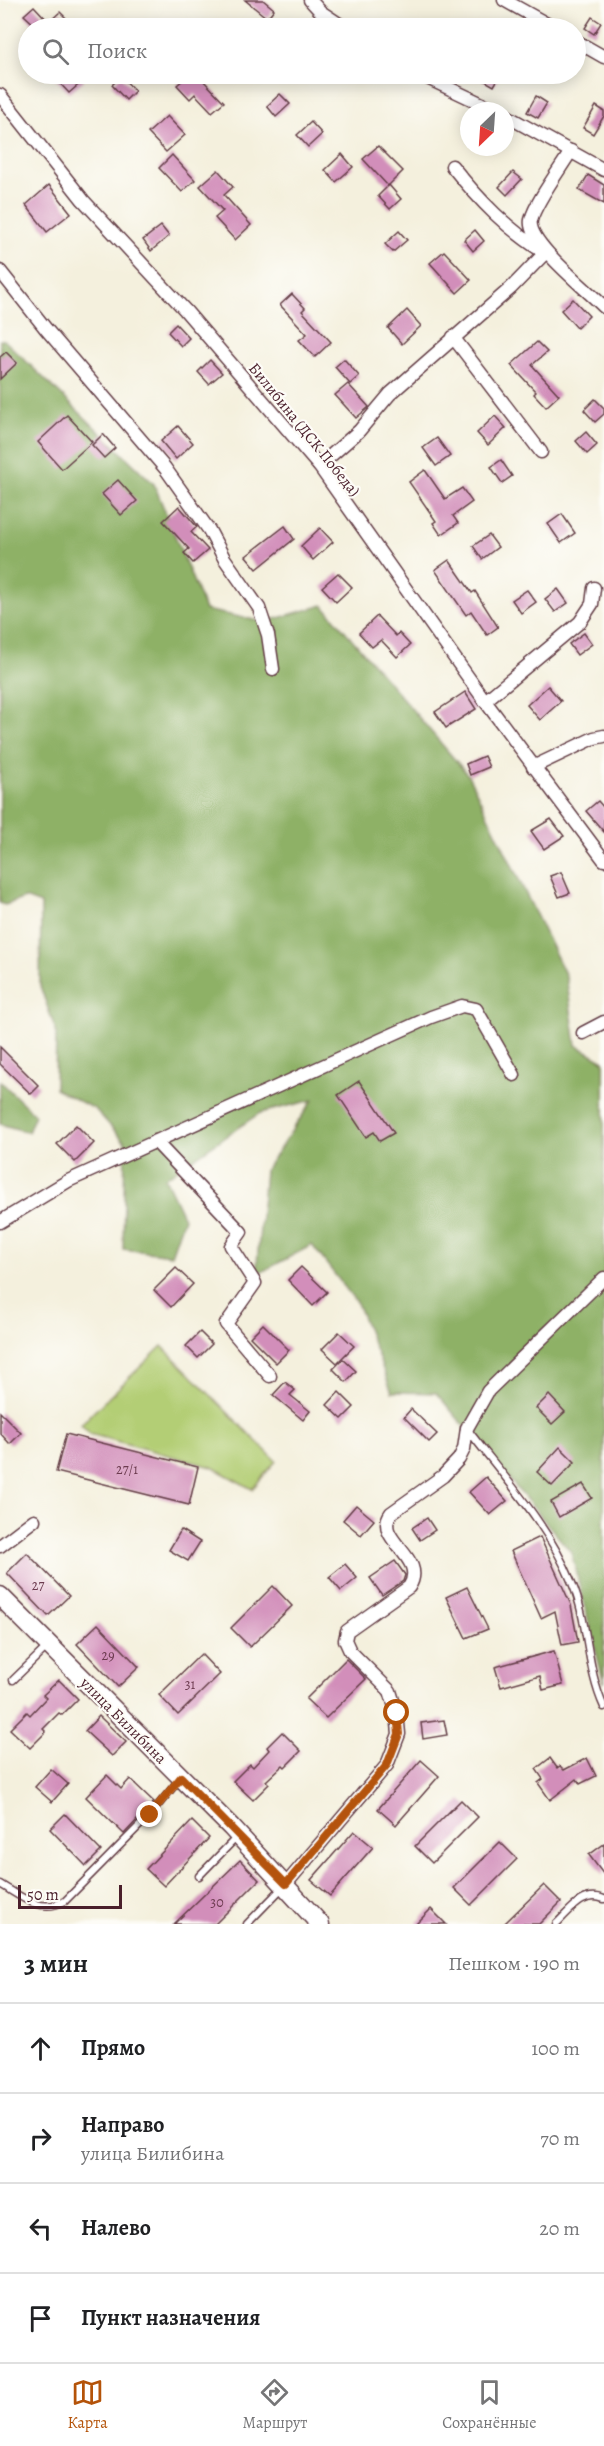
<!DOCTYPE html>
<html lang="ru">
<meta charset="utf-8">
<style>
body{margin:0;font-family:Alegreya,serif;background:#f6f6f6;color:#202124}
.compass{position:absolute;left:460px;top:102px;width:54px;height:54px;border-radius:50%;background:#fff;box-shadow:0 3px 15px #0003;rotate:205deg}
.scale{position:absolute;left:18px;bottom:15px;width:104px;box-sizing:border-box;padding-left:6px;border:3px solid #4a1f2b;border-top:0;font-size:16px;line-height:21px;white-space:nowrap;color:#4a1f2b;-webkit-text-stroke:4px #fdfcf7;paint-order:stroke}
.stop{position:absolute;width:18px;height:18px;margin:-14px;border:4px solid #b45309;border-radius:50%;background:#fff}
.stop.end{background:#b45309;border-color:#fff;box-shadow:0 2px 6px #0008}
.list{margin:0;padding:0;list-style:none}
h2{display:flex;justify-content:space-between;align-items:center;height:78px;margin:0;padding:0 24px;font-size:26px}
h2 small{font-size:20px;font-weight:400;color:#757577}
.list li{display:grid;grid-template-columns:39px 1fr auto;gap:18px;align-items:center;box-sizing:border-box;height:90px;padding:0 24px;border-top:2px solid #e0e0e0}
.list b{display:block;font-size:22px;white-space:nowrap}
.list p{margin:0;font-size:20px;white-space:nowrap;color:#757577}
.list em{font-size:20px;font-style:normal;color:#757577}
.icon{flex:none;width:33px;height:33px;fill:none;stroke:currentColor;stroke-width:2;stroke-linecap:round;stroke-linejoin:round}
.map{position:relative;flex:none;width:604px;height:1924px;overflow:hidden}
.search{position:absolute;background:#fff;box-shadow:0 3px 15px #0003;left:18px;right:18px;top:18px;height:66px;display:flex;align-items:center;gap:15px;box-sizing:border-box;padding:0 21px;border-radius:33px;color:#757577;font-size:22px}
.sheet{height:438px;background:#fff}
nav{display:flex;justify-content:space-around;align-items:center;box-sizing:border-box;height:84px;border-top:2px solid #e0e0e0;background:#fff;font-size:16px;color:#757577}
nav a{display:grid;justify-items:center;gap:3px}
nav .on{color:#b45309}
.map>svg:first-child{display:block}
</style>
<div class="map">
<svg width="604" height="1924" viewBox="0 0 604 1924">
<rect width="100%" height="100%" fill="#fdfcf7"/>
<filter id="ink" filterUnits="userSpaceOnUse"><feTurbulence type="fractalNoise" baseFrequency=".0167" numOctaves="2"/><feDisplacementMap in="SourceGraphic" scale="12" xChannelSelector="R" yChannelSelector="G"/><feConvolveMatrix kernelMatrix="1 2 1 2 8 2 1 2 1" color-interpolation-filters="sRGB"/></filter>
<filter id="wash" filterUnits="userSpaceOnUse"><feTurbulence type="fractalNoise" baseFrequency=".008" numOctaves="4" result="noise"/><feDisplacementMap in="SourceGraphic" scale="24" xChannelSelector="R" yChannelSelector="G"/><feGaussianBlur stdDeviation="1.35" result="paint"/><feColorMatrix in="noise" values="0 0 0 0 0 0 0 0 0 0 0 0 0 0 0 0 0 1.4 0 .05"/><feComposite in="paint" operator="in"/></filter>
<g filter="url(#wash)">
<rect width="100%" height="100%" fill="#f4f0dd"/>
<polygon fill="#b3ce74" stroke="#7e7650" stroke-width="1.5" points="162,1346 276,1461 252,1489 212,1467 90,1434 81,1424"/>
<g fill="#8eb166" stroke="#6c6848" stroke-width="1.5">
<polygon points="0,340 4,340 154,484 205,610 264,622 323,605 468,775 566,976 576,1045 604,1061 604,1683 571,1552 436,1393 392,1392 357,1303 312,1245 256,1275 265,1170 313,1100 260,1113 165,1178 184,1218 171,1255 123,1249 125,1142 95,1109 55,1089 56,1031 40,986 41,904 25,898 5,905 0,903"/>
<polygon points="0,1081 35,1115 28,1132 0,1124"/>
</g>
<g id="blocks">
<g fill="#d28eba">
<polygon points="245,0 263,0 274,9 267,18"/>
<polygon points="34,6 47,20 38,28 24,15"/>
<polygon points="60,12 76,28 53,28 48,23"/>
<polygon points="592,17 601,23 594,34 585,28"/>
<polygon points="51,74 78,74 84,80 69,93"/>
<polygon points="190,74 197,74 224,102 212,112 195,94 190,99 177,85"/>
<polygon points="473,74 501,74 494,86"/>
<polygon points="121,76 135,91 126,100 112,85"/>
<polygon points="280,94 290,104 276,117 267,106"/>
<polygon points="536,96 547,103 538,118 527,112"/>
<polygon points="596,106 604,111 604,116 593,134 583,128"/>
<polygon points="167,116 185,135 166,152 148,133"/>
<polygon points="311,122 322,134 308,147 297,135"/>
<polygon points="378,146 403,171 388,186 363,159"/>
<polygon points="342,154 353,167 336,182 325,170"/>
<polygon points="172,155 195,180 182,192 159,168"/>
<polygon points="218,170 233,187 224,195 251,225 235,240 215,218 223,211 200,186"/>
<polygon points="513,172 522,179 507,195 499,187"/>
<polygon points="588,175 604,185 604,204 579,190"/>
<polygon points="49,185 71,213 47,232 26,205"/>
<polygon points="389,185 401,199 390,209 378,196"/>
<polygon points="161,226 169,236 151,251 143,240"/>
<polygon points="475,230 484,241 473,251 464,240"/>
<polygon points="399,231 407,240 393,252 385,244"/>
<polygon points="444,251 471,280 457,293 430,263"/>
<polygon points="292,294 305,308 302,311 331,342 315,357 299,340 307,334 280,305"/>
<polygon points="573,299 589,316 577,328 561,310"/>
<polygon points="407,310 421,326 402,344 388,328"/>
<polygon points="176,324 189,338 181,346 168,332"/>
<polygon points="537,342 547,352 532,365 559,395 546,407 534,394 536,392 511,365"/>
<polygon points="6,352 17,363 0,379 0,357"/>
<polygon points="344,359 359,376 350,384 335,367"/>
<polygon points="210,360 222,373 209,384 198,372"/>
<polygon points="348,384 369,407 356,418 335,395"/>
<polygon points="595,399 604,408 604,414 595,422 584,410"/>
<polygon points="67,415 92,442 62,469 38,442"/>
<polygon points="495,416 506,428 488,445 477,433"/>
<polygon points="178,426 193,443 176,459 161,441"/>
<polygon points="586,432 597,445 587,454 576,441"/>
<polygon points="103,434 115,448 104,458 92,445"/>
<polygon points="437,438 450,456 436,466 423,448"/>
<polygon points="501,460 512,476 502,483 491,467"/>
<polygon points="425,470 445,499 462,488 472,502 453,516 458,523 441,535 433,523 436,521 409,482"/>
<polygon points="118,480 137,501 121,515 102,494"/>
<polygon points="179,506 197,527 191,532 208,550 193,563 184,553 189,549 163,521"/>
<polygon points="562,514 575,533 561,543 548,524"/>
<polygon points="285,526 294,539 257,569 246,556"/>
<polygon points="320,528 333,542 313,560 301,546"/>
<polygon points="489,535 498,547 482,559 473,546"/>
<polygon points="449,560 472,593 475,591 498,627 487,635 471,611 466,615 435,570"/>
<polygon points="338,573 352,587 336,602 322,587"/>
<polygon points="558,589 568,603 555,612 545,599"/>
<polygon points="527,590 536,602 521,613 512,600"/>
<polygon points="377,616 396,636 399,633 410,645 397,657 381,640 372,647 359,633"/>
<polygon points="584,633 592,644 577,655 569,644"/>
<polygon points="548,686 561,701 540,720 527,705"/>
<polygon points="465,692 476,709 446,728 435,712"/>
<polygon points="484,756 489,767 470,775 466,764"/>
<polygon points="598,801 604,808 604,832 586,811"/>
<polygon points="551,819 564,836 544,849 531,831"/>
<polygon points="561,872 570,893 559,897 550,876"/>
<polygon points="0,1047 39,1086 31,1094 0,1064"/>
<polygon points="359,1081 394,1133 380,1141 374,1132 366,1137 338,1095"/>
<polygon points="76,1125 94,1143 75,1162 57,1144"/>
<polygon points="301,1267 327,1292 313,1306 288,1280"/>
<polygon points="176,1268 193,1284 171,1307 154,1290"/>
<polygon points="263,1324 289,1350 276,1363 250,1337"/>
<polygon points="200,1332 212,1344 198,1358 186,1346"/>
<polygon points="339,1332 354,1346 337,1363 322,1349"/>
<polygon points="343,1359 356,1371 346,1382 333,1369"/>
<polygon points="285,1382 295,1390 290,1395 310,1411 303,1420 273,1395"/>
<polygon points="339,1392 354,1407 342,1419 327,1405"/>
<polygon points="549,1395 565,1412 552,1424 536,1408"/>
<polygon points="411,1409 437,1434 429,1442 404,1417"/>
<polygon points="0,1412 21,1433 10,1444 0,1433"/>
<polygon points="66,1434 198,1467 189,1505 56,1472"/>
<polygon points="560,1447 575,1462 552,1486 537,1472"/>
<polygon points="486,1477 507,1501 490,1515 469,1492"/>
<polygon points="583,1484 592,1498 559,1517 551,1502"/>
<polygon points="356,1505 374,1520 361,1535 343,1520"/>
<polygon points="427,1518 435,1530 420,1540 412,1528"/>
<polygon points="181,1530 200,1542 188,1561 169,1550"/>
<polygon points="540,1537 571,1605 578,1642 562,1645 555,1611 541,1618 511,1551"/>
<polygon points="27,1553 69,1596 48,1616 7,1573"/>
<polygon points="395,1561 405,1575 403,1581 382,1595 370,1578"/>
<polygon points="345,1564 357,1578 341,1591 329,1577"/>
<polygon points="273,1586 292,1606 250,1647 231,1628"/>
<polygon points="467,1587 488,1629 466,1638 446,1597"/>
<polygon points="98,1624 139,1667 118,1687 77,1644"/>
<polygon points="554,1651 563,1685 543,1690 540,1676 501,1687 495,1667"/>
<polygon points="201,1654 220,1674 178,1715 159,1695"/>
<polygon points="346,1659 366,1679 326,1718 306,1699"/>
<polygon points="59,1680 78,1699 62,1715 59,1713 43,1729 46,1732 30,1748 10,1729 27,1712 30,1715 46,1698 43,1695"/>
<polygon points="99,1716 126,1742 112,1756 85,1731"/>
<polygon points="444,1720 447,1735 423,1739 421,1723"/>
<polygon points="282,1732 301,1751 285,1767 283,1765 266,1781 269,1784 253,1800 233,1781 250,1764 253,1767 269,1750 267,1747"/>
<polygon points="550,1758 557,1768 560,1766 564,1770 587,1758 596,1776 580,1784 577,1779 550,1800 538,1783 543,1779 536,1769"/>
<polygon points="421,1760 439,1776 396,1825 378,1809"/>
<polygon points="51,1769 68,1784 52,1802 35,1787"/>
<polygon points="107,1775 121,1789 130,1779 154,1802 124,1834 86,1797"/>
<polygon points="461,1800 478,1817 432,1863 415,1846"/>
<polygon points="65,1814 101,1851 86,1866 50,1829"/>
<polygon points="192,1821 209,1838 164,1886 146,1869"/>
<polygon points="354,1831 373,1847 330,1896 311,1880"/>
<polygon points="500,1842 517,1859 471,1905 454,1888"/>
<polygon points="604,1844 604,1875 589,1855"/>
<polygon points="240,1860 259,1880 215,1924 174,1924"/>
<polygon points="544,1885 561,1902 539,1924 504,1924"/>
<polygon points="431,1909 446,1924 416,1924"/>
</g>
</g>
</g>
<g filter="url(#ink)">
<use href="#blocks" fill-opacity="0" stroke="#643e46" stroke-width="1.5"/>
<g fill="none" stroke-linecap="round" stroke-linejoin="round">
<g stroke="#643e46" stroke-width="9">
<g id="lane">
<path d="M468 1430C505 1478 549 1526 572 1583 589 1623 586 1668 604 1707"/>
<polyline points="13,1680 48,1646"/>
<polyline points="199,1876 236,1838"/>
<path d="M0 1884C22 1897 40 1914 65 1901L150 1815 179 1780"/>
<polyline points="247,1924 283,1887"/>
<path d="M556 1924C570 1911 583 1890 604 1899"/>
</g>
</g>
<g stroke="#643e46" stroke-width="15">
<g id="street">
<polyline points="310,0 321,12 345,28"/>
<polyline points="504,0 554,28"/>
<polyline points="576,41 604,57"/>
<polyline points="419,74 497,111"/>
<polyline points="0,95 83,200 185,310 319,466 485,701 604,860"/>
<polyline points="505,115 604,170"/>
<path d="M571 151C561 168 536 201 531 220 526 242 588 290 604 307"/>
<polyline points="0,271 46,329 165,468 209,530 224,558 259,608 268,635 273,669"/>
<polyline points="453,337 541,452"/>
<path d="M319 466 359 431 390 394 511 288 545 253C507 229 480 201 452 166"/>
<polyline points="485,701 580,622 592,604 594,588"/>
<polyline points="533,767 594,738 604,736"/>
<polyline points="583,1033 604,1022"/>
<polyline points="155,1141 241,1232 231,1246 255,1283 226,1324 270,1376"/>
<polyline points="0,1222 68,1181 431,1017 462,1006 476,1009 514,1075"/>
<polyline points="0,1546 34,1520"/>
<path d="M286 1884 387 1765 399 1734 397 1713 390 1691 350 1651 345 1640 347 1631 409 1587C429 1557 372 1540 391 1513L443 1476 459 1459 464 1449 467 1428 488 1391 604 1278"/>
</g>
</g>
<g stroke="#643e46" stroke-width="21">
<polyline id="secondary" points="0,1596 231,1827 320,1924"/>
</g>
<use href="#lane" stroke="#fff" stroke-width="6"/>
<use href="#street" stroke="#fff" stroke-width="12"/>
<use href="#secondary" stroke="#fff" stroke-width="18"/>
</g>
</g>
<g fill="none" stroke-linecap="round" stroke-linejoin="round" filter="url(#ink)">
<polyline stroke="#b45309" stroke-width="8" points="150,1815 181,1777 286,1884 387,1765 399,1734 397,1713"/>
</g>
<g text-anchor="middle" stroke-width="4.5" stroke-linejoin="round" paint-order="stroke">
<g font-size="14" fill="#6c3b4f">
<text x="127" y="1474">27/1</text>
<text x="38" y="1590">27</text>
<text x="108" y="1660">29</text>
<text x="190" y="1689">31</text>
<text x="217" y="1907">30</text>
</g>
<g font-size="16" fill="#4a1f2b" stroke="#fdfcf7">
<text transform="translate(305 429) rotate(51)" y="6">Билибина (ДСК Победа)</text>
<text transform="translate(124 1720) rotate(45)" y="6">улица Билибина</text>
</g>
</g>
</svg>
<svg class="compass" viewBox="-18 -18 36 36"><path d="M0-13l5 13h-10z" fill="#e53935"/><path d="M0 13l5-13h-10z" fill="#757577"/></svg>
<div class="scale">50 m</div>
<div class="stop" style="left:397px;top:1713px"></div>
<div class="stop end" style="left:150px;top:1815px"></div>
<div class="search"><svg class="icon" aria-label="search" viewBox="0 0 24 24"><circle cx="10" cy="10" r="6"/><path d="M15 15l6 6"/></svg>Поиск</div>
</div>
<section class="sheet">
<h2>3 мин<small>Пешком · 190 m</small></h2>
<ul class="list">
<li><svg class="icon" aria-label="ahead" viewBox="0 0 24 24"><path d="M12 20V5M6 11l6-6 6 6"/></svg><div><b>Прямо</b></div><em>100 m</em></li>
<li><svg class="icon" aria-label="right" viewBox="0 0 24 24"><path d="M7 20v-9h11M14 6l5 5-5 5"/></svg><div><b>Направо</b><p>улица Билибина</p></div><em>70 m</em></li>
<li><svg class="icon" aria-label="left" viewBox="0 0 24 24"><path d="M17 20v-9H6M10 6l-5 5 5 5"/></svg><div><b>Налево</b></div><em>20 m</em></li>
<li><svg class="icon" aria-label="arrive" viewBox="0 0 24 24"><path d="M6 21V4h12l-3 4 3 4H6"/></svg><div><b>Пункт назначения</b></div></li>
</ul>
</section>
<nav>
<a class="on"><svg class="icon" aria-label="map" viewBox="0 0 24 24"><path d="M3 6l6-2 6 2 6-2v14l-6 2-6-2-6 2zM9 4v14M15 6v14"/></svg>Карта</a>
<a><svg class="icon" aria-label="directions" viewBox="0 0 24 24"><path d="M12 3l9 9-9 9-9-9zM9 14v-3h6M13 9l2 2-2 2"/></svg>Маршрут</a>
<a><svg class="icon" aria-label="saved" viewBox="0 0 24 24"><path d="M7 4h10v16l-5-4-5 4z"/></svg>Сохранённые</a>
</nav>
